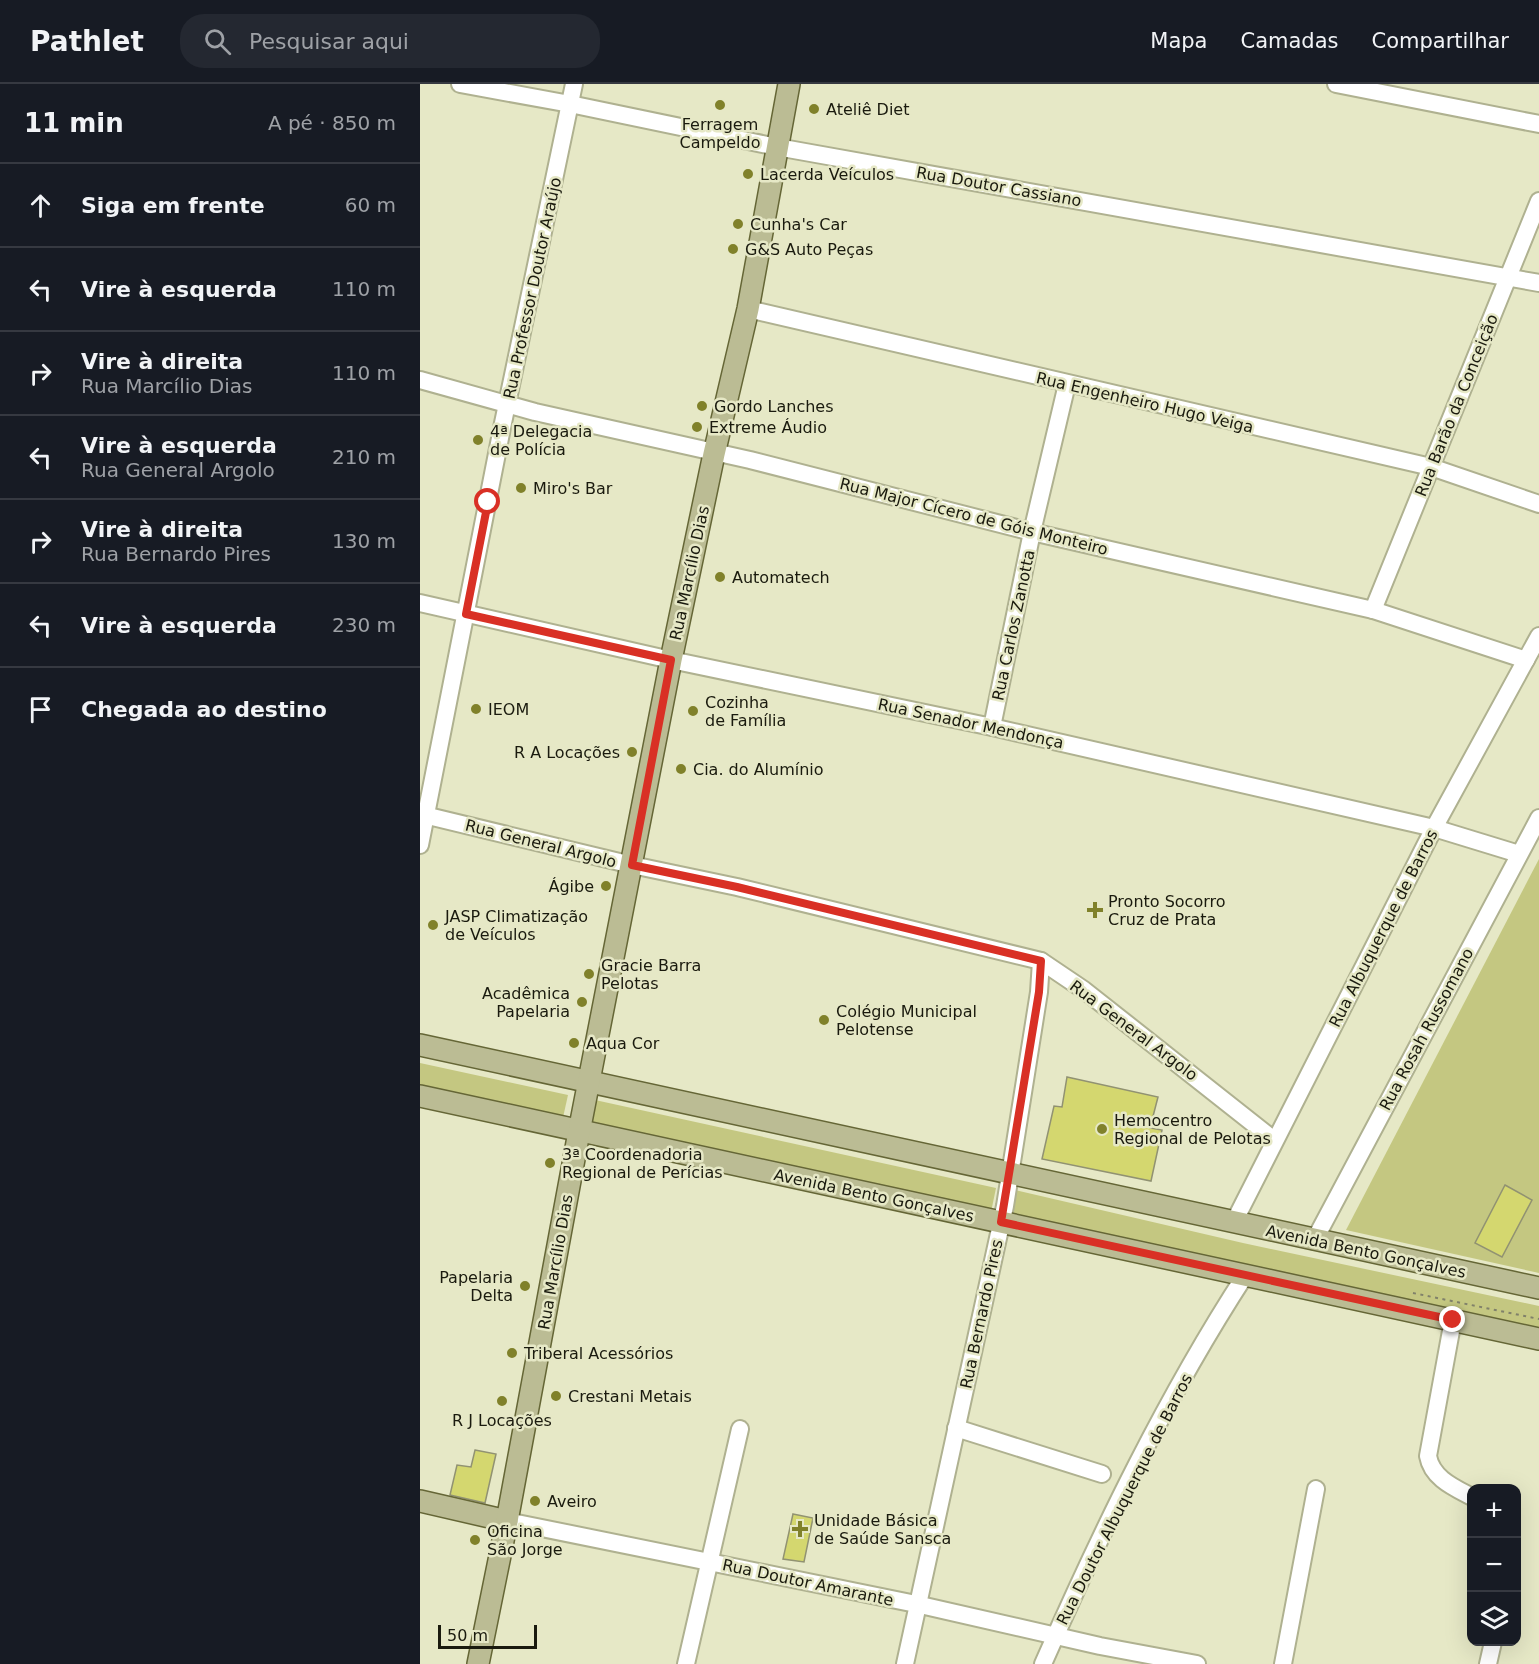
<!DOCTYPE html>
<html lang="pt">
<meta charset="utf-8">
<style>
body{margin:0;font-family:"DejaVu Sans",sans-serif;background:#242831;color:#f1f3f6}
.controls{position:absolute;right:18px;bottom:18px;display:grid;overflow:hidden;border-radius:12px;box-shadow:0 6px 24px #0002}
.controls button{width:54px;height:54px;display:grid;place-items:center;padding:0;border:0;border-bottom:2px solid #363941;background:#171b24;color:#f1f3f6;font:30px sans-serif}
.scale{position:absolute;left:18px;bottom:15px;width:99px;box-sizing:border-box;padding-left:6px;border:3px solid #1a1a0e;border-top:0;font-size:16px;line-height:21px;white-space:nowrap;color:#1a1a0e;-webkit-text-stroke:4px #e6e8c6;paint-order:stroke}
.stop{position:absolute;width:18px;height:18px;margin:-14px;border:4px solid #d93025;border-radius:50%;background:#fff}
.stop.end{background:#d93025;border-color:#fff;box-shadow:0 2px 6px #0008}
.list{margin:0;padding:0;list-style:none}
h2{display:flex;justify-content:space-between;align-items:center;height:78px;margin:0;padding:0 24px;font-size:26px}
h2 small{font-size:20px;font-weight:400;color:#9ea1a6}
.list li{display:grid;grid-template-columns:39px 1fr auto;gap:18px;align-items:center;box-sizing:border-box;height:84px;padding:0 24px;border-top:2px solid #363941}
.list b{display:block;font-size:22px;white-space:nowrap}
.list p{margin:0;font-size:20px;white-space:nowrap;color:#9ea1a6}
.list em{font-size:20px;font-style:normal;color:#9ea1a6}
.icon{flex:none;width:33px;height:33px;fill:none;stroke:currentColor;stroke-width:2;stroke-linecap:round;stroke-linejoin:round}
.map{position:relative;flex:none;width:1119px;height:1580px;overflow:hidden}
header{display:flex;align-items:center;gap:36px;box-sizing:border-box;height:84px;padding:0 30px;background:#171b24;border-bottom:2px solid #363941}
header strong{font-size:28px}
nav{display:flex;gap:33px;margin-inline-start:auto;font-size:21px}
.search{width:420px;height:54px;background:#242831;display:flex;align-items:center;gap:15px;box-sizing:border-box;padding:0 21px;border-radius:24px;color:#9ea1a6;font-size:22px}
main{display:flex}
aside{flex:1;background:#171b24}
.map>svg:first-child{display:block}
</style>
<header>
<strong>Pathlet</strong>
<div class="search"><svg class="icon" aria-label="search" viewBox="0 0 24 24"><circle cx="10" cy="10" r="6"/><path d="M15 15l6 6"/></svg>Pesquisar aqui</div>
<nav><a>Mapa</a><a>Camadas</a><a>Compartilhar</a></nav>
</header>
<main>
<aside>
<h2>11 min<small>A pé · 850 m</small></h2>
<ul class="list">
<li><svg class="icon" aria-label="ahead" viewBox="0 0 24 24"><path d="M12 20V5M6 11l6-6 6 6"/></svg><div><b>Siga em frente</b></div><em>60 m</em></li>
<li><svg class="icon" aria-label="left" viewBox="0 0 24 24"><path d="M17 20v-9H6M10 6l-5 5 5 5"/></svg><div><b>Vire à esquerda</b></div><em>110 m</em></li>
<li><svg class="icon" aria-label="right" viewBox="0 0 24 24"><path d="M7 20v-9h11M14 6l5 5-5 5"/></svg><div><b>Vire à direita</b><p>Rua Marcílio Dias</p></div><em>110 m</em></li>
<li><svg class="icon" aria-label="left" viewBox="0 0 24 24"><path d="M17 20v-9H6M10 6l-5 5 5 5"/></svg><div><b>Vire à esquerda</b><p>Rua General Argolo</p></div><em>210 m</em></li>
<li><svg class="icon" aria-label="right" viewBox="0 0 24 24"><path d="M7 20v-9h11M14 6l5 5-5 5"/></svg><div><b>Vire à direita</b><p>Rua Bernardo Pires</p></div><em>130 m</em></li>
<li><svg class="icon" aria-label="left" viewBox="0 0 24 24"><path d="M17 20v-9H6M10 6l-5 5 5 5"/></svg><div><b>Vire à esquerda</b></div><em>230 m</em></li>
<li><svg class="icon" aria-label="arrive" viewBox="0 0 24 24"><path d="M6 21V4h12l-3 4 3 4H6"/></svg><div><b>Chegada ao destino</b></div></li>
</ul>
</aside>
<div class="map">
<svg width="1119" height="1580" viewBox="0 0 1119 1580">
<rect width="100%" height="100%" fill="#e6e8c6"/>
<g fill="#c4c781">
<polygon points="1119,775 1119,1189 926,1146"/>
<polygon points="0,979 148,1011 142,1038 0,1008"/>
<polygon points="175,1016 576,1104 570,1133 170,1044"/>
<polygon points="595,1106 823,1159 1119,1222 1119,1253 589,1135"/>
</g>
<g fill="#d4d76f" stroke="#919272" stroke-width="1.5">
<polygon points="647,993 738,1013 730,1044 742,1046 731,1097 622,1075 634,1022 642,1023"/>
<polygon points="1085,1101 1112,1116 1082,1173 1055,1159"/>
<polygon points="55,1366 76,1370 65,1419 30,1411 37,1381 51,1383"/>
<polygon points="373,1430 393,1434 384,1478 363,1475"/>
</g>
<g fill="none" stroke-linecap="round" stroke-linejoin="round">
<g stroke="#afb190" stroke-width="20">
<g id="minor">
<polyline points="40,0 150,20 357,63 1119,199"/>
<polyline points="916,0 1119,40"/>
<polyline points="328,225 1011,383 1119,420"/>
<polyline points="0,296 115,328 330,376 612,448 953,526 1106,576"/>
<polyline points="0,519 251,576 572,643 1014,744 1099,770"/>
<polyline points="953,526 1119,117"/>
<polyline points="572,643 612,448 647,300"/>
<polyline points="0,730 212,781 317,803 621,877 664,906 854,1056"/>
<polyline points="0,761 83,339 154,0"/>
<polyline points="814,1138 1014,744 1119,552"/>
<polyline points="894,1157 1119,734"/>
<path d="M1033 1236 1008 1372C1012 1394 1033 1403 1052 1413"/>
<polyline points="536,1344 682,1390"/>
<polyline points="87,1437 496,1520 680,1562 777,1580"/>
<polyline points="266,1580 320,1345"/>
<polyline points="485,1580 585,1122 619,908 621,877"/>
<path d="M623 1580C682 1446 746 1313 826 1190"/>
<polyline points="863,1580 896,1405"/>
<polyline points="1068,1580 1073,1558"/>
</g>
</g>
<g stroke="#656636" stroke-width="24">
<g id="major">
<polyline points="0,961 1119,1204"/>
<polyline points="0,1012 1119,1255"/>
<polyline points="0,1417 87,1437"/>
<polyline points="58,1580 87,1437 159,1048 251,576 294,370 328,225 369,0"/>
</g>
</g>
<polyline stroke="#80816a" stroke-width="2" stroke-dasharray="3 4.5" stroke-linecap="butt" points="993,1209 1119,1235"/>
<use href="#minor" stroke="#fff" stroke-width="16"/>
<use href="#major" stroke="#bbbc94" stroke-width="21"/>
</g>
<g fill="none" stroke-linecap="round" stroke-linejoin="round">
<polyline stroke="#d93025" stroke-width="8" points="68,418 46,530 251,576 212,781 317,803 621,877 619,908 581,1138 1033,1236"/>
</g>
<g fill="#80812a" stroke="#e6e8c6" stroke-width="2">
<circle cx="300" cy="21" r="6"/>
<circle cx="394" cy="25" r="6"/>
<circle cx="328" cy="90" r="6"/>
<circle cx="318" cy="140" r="6"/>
<circle cx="313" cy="165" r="6"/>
<circle cx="282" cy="322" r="6"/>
<circle cx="277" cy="343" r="6"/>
<circle cx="58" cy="356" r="6"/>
<circle cx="101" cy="404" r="6"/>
<circle cx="300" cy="493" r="6"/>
<circle cx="56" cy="625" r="6"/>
<circle cx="273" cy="627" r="6"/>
<circle cx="212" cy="668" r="6"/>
<circle cx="261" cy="685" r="6"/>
<circle cx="186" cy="802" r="6"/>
<path d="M672 817h6v6h6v6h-6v6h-6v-6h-6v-6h6z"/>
<circle cx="13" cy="841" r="6"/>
<circle cx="169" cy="890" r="6"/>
<circle cx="162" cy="918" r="6"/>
<circle cx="404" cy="936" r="6"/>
<circle cx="154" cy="959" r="6"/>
<circle cx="682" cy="1045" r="6"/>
<circle cx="130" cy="1079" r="6"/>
<circle cx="105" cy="1202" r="6"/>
<circle cx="92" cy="1269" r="6"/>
<circle cx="136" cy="1312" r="6"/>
<circle cx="82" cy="1317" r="6"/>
<circle cx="115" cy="1417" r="6"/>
<path d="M377 1436h6v6h6v6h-6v6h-6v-6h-6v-6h6z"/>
<circle cx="55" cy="1456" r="6"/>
</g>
<g text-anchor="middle" stroke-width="5" stroke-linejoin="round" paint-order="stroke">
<g font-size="16" fill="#1a1a0e" stroke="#e6e8c6" text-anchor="start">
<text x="406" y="31">Ateliê Diet</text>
<text x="300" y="46" text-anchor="middle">Ferragem<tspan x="300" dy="18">Campeldo</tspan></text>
<text x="340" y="96">Lacerda Veículos</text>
<text x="330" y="146">Cunha's Car</text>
<text x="325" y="171">G&amp;S Auto Peças</text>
<text x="294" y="328">Gordo Lanches</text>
<text x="289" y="349">Extreme Áudio</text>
<text x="70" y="353">4ª Delegacia<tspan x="70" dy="18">de Polícia</tspan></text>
<text x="113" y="410">Miro's Bar</text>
<text x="312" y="499">Automatech</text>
<text x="285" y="624">Cozinha<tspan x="285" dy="18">de Família</tspan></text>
<text x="68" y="631">IEOM</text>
<text x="200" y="674" text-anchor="end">R A Locações</text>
<text x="273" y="691">Cia. do Alumínio</text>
<text x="174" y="808" text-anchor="end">Ágibe</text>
<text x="688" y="823">Pronto Socorro<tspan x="688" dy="18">Cruz de Prata</tspan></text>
<text x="25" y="838">JASP Climatização<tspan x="25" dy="18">de Veículos</tspan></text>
<text x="181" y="887">Gracie Barra<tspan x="181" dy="18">Pelotas</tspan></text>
<text x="150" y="915" text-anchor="end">Acadêmica<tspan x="150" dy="18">Papelaria</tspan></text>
<text x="416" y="933">Colégio Municipal<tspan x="416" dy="18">Pelotense</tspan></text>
<text x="166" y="965">Aqua Cor</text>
<text x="694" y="1042">Hemocentro<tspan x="694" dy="18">Regional de Pelotas</tspan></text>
<text x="142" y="1076">3ª Coordenadoria<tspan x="142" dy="18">Regional de Perícias</tspan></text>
<text x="93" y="1199" text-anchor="end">Papelaria<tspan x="93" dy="18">Delta</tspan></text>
<text x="104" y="1275">Triberal Acessórios</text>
<text x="148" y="1318">Crestani Metais</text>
<text x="82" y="1342" text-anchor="middle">R J Locações</text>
<text x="127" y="1423">Aveiro</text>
<text x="394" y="1442">Unidade Básica<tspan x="394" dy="18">de Saúde Sansca</tspan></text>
<text x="67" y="1453">Oficina<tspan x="67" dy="18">São Jorge</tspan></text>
</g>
<g font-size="16" fill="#1a1a0e" stroke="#e6e8c6">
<text transform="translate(579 102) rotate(10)" y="6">Rua Doutor Cassiano</text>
<text transform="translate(112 204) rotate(-78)" y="6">Rua Professor Doutor Araújo</text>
<text transform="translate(725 318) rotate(13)" y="6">Rua Engenheiro Hugo Veiga</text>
<text transform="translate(1036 321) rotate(-68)" y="6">Rua Barão da Conceição</text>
<text transform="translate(554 432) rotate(14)" y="6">Rua Major Cícero de Góis Monteiro</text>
<text transform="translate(269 489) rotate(-78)" y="6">Rua Marcílio Dias</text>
<text transform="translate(593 541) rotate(-78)" y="6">Rua Carlos Zanotta</text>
<text transform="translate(551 639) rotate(12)" y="6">Rua Senador Mendonça</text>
<text transform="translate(121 759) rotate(14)" y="6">Rua General Argolo</text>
<text transform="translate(963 844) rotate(-63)" y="6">Rua Albuquerque de Barros</text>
<text transform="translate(1006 945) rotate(-62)" y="6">Rua Rosah Russomano</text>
<text transform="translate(714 946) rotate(37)" y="6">Rua General Argolo</text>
<text transform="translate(454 1111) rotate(12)" y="6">Avenida Bento Gonçalves</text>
<text transform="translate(946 1167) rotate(12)" y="6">Avenida Bento Gonçalves</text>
<text transform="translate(135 1178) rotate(-80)" y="6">Rua Marcílio Dias</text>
<text transform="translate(561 1230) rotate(-78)" y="6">Rua Bernardo Pires</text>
<text transform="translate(704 1415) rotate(-63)" y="6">Rua Doutor Albuquerque de Barros</text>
<text transform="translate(388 1498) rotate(12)" y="6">Rua Doutor Amarante</text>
</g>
</g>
</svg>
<div class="controls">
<button>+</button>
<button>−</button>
<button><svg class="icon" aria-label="layers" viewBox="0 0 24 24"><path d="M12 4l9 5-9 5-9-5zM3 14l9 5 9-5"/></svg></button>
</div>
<div class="scale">50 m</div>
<div class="stop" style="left:68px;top:418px"></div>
<div class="stop end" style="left:1033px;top:1236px"></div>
</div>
</main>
